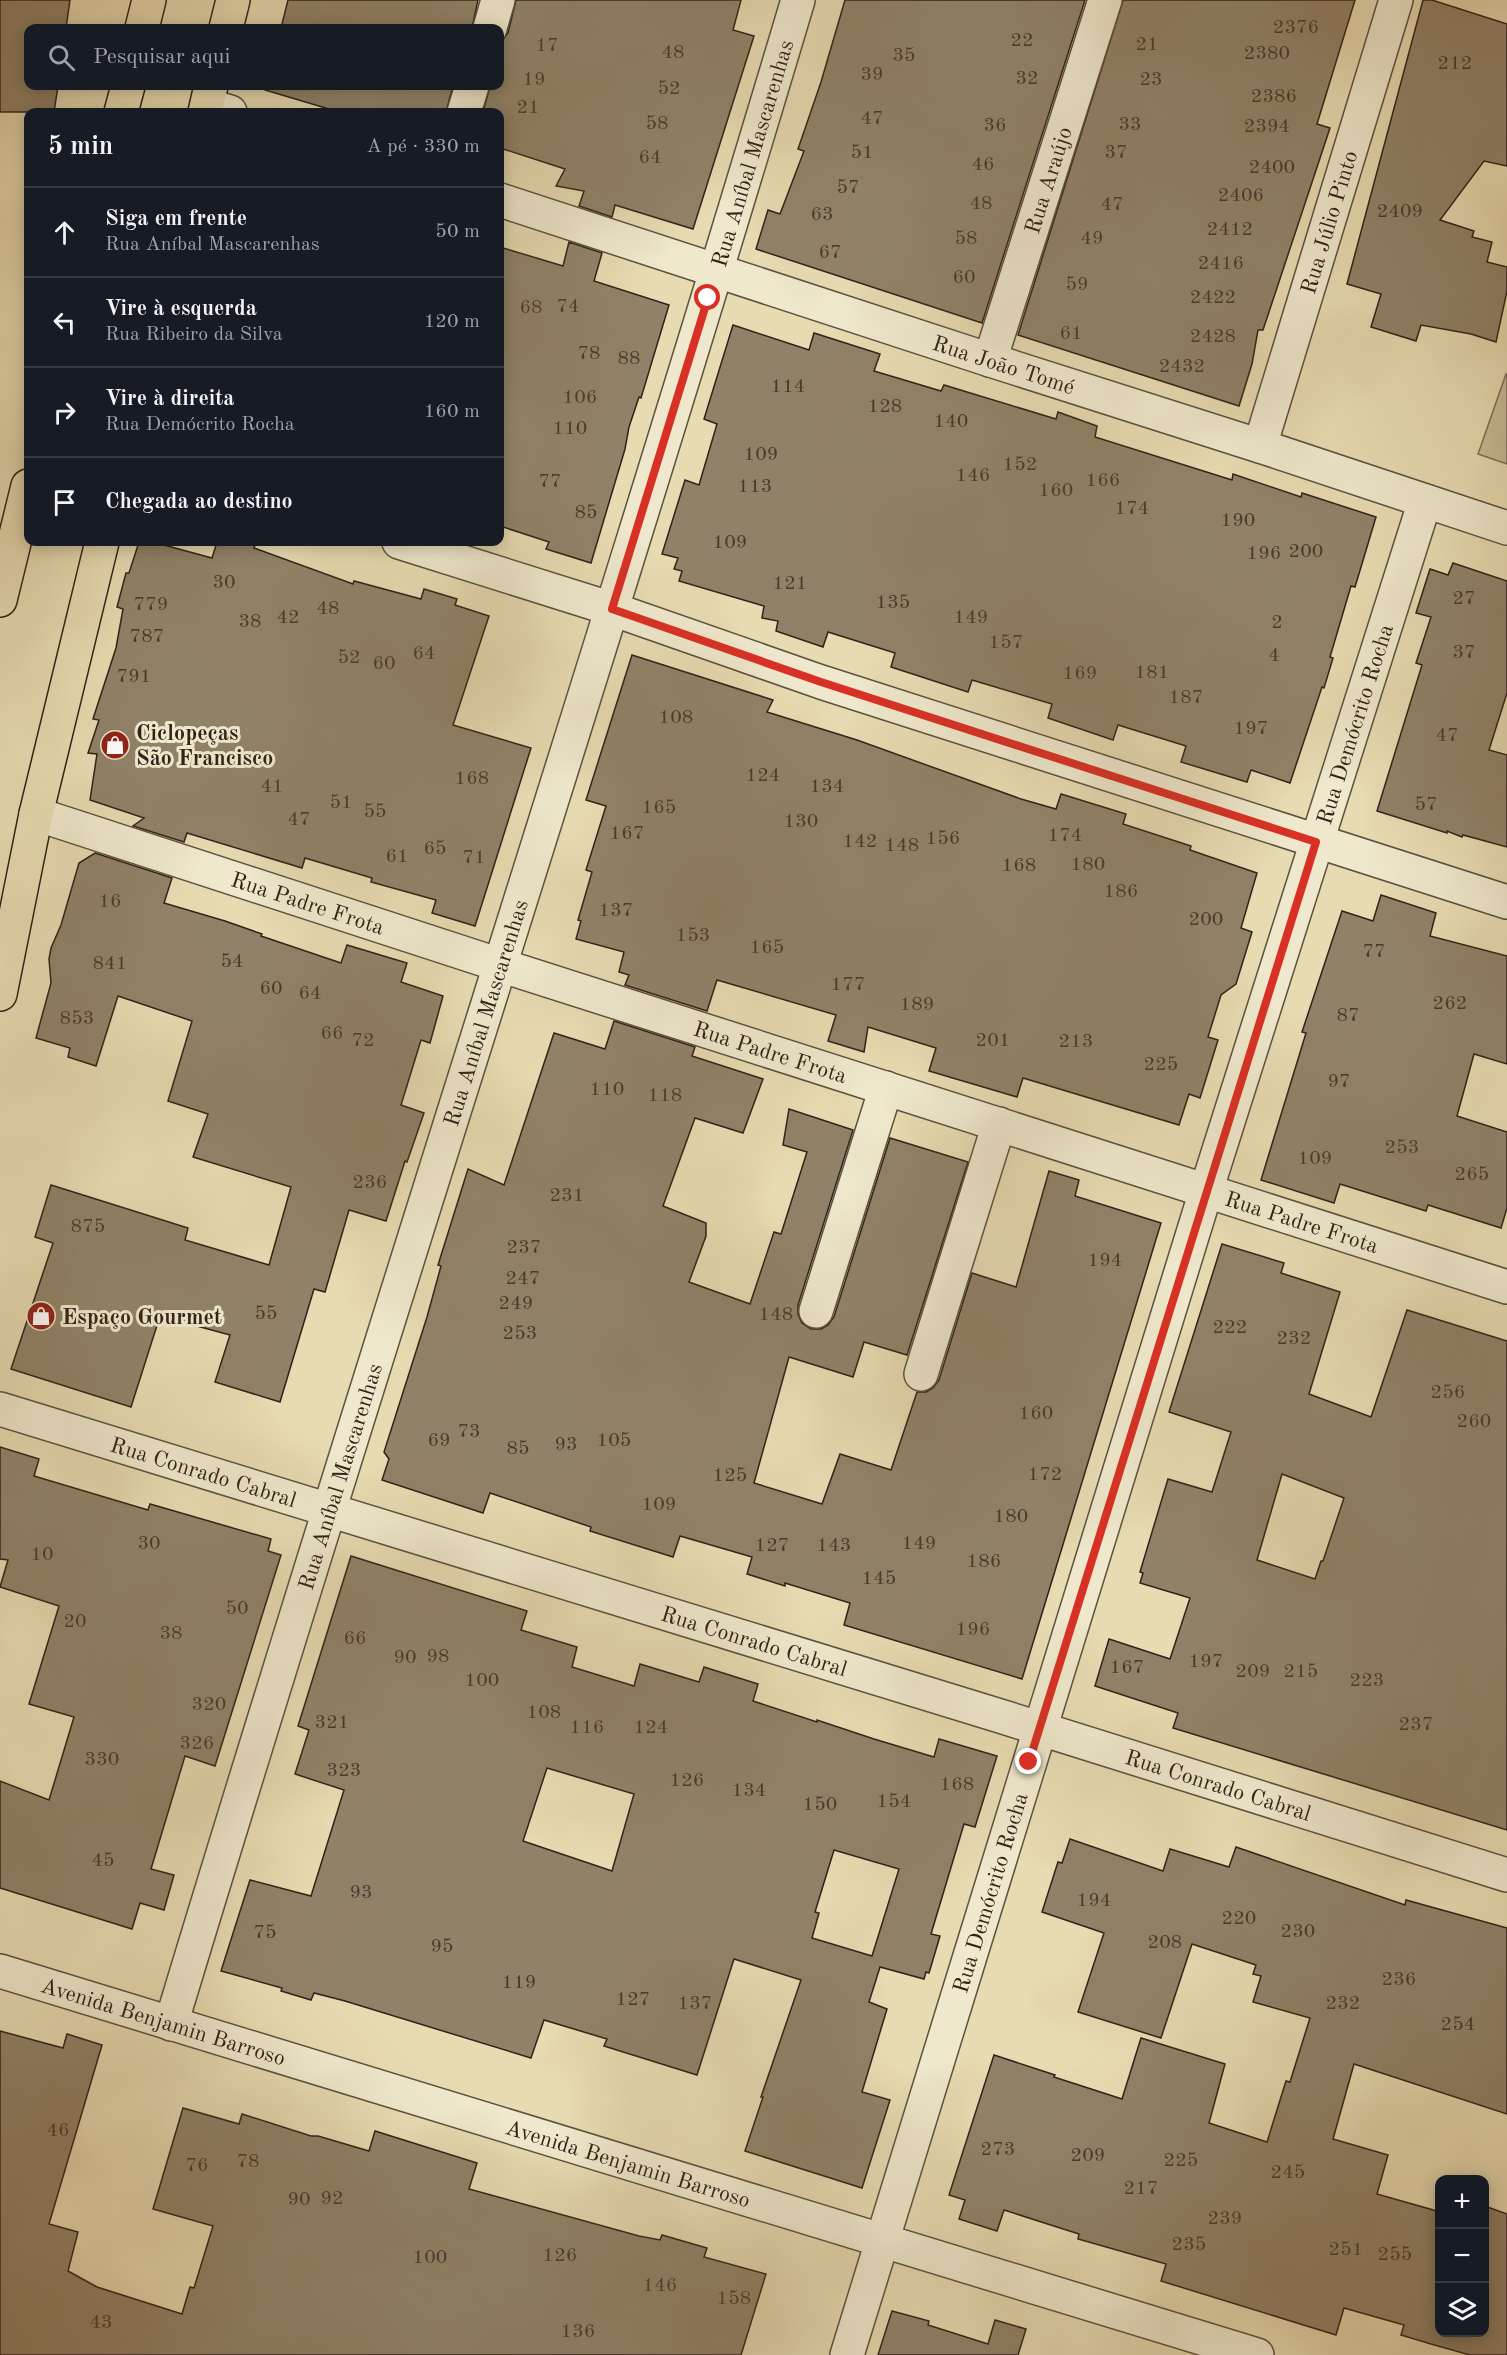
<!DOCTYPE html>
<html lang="pt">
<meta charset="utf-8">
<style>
body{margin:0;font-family:"Old Standard TT",serif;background:#20242c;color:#f1f3f6}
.controls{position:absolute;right:18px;bottom:18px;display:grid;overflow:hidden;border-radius:12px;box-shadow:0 3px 15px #0003}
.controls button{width:54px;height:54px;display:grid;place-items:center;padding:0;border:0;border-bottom:2px solid #363941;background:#171b24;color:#f1f3f6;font:30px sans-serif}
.stop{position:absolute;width:18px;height:18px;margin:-14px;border:4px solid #d93025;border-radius:50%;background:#fff}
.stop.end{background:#d93025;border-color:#fff;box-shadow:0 2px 6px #0008}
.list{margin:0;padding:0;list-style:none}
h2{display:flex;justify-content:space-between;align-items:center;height:78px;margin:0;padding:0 24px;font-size:26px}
h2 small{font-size:20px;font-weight:400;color:#9ea1a6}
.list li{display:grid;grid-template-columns:39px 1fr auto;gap:18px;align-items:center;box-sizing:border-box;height:90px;padding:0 24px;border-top:2px solid #363941}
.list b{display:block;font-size:22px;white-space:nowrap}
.list p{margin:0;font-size:20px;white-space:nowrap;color:#9ea1a6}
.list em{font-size:20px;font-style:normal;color:#9ea1a6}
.icon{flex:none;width:33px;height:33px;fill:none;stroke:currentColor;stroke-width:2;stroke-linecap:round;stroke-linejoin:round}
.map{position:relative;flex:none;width:1507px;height:2355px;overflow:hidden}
.search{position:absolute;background:#171b24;box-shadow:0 3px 15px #0003;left:24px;top:24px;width:480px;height:66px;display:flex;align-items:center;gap:15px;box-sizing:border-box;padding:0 21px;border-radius:12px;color:#9ea1a6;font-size:22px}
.panel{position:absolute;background:#171b24;box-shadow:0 3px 15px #0003;left:24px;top:108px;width:480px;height:438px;border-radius:12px}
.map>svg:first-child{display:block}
</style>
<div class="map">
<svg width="1507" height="2355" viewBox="0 0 1507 2355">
<rect width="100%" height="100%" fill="#e7dbb1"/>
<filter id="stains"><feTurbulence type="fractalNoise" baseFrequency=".00333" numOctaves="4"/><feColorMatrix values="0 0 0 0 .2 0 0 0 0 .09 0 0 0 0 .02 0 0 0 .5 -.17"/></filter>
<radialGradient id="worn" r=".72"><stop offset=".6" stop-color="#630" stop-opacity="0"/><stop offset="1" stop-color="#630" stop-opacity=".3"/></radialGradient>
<polygon fill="#c8bc97" stroke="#7c6f58" stroke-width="1.5" points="1506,374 1507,374 1507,464 1478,454"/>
<g fill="#908268" stroke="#312219" stroke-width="1.5" fill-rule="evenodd">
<polygon points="0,0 70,0 66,28 28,28 28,86 58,86 54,112 0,112"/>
<polygon points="288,0 478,0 472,28 281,28"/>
<polygon points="516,0 741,0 733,30 754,36 693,229 615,205 612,217 579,206 584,191 556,186 565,169 500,148 500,112 483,112 490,86 500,86 500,44 508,33"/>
<polygon points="845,0 1085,0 982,323 756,249 768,210 780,214 804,151 798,149 821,82"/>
<polygon points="1123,0 1355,0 1317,124 1330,128 1263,330 1258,330 1252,364 1239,406 1018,335"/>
<polygon points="1423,0 1432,0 1507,24 1507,166 1484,161 1440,220 1474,231 1472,237 1492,242 1487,262 1507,267 1507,291 1496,342 1471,334 1421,325 1416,341 1371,327 1381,294 1347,284"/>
<polygon points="266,86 453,86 446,112 339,112 265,90"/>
<polygon points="569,242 602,253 594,281 669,305 641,398 639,397 629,427 625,449 591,563 546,549 549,542 500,526 500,247 563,266"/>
<polygon points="733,325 809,350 814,333 880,354 874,371 941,391 944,385 1056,419 1058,412 1097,426 1095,437 1232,480 1233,474 1301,497 1302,493 1376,517 1355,587 1351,586 1330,657 1333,658 1324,688 1322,687 1290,783 1251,770 1247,782 1181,762 1186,746 1118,725 1113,740 1048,718 1052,704 972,680 968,692 891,667 895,653 828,632 823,647 776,631 778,621 762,618 764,606 679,581 682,571 674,569 678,558 662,554 685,480 699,485 717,424 704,419"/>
<polygon points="139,542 153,542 212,558 217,542 256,542 254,548 353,584 354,581 421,599 424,589 457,599 455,605 489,616 453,725 531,748 475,926 432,913 436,900 371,882 372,878 305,858 302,868 187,833 184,842 133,826 144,818 90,800 97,754 88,753 99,720 93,719 116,648 123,609 117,607 126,573 129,573"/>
<polygon points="1453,563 1507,581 1507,693 1489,750 1507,755 1507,847 1463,835 1462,837 1447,831 1447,833 1377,811 1422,665 1416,663 1431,617 1416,613 1430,569 1448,575"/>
<polygon points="632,655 773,700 767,712 857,740 1021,799 1056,809 1061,794 1126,814 1123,824 1191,846 1190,850 1257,873 1241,928 1252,932 1236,984 1221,995 1208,1037 1218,1040 1200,1098 1189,1094 1179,1125 1023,1078 1017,1097 929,1071 936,1048 868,1027 864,1052 828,1041 836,1015 717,980 707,1011 625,985 629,975 619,972 624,952 576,939 581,921 578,920 592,872 586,870 606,806 586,800"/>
<polygon points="95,853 172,878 164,903 225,921 262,934 261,936 341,963 347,945 407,963 401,982 443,996 430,1043 421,1040 401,1105 424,1113 407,1162 405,1161 386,1221 349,1210 325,1292 314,1289 280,1402 215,1382 230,1335 160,1316 131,1407 11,1369 53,1243 35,1237 51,1185 188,1228 185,1240 269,1265 291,1187 193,1157 208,1114 168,1101 192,1021 118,996 96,1066 68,1057 70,1048 36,1038 51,983 49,959 51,948 61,925 79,863"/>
<polygon points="1381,895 1436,913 1430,936 1507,956 1507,1064 1474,1054 1457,1116 1507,1132 1507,1208 1501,1228 1428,1205 1426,1211 1340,1184 1334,1203 1261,1180 1306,1033 1302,1032 1342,911 1373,921"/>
<polygon points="614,1021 695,1047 692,1056 763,1079 743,1133 695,1118 663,1206 706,1223 706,1236 689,1282 750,1304 774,1232 781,1234 807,1152 783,1145 789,1109 853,1130 798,1305 798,1314 802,1323 811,1329 821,1329 828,1325 834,1317 890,1138 968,1162 907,1355 864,1342 853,1377 789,1357 754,1483 822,1504 840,1454 891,1470 917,1392 926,1392 933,1388 939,1380 972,1273 1016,1287 1049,1171 1079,1180 1075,1196 1161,1223 1022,1679 844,1625 850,1603 785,1583 785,1586 747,1574 752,1557 680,1536 673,1557 590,1531 591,1527 490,1493 483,1513 382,1480 389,1459 384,1452 427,1317 441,1266 438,1265 468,1169 504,1185 554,1033 605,1049"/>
<path d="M1222 1244 1284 1263 1281 1273 1340 1292 1309 1394 1371 1417 1407 1310 1507 1341V1830L1173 1728 1178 1713 1095 1686 1109 1639 1170 1659 1190 1598 1140 1583 1143 1573 1140 1572 1168 1479 1212 1492 1231 1432 1169 1412ZM1282 1474 1344 1498 1323 1561H1321L1315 1579 1257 1560Z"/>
<polygon points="0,1447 39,1459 34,1476 148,1510 150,1504 271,1539 268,1551 281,1555 215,1766 185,1756 151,1869 174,1875 164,1910 140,1903 132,1929 0,1888 0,1781 49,1800 74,1717 29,1704 59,1606 0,1587 8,1560 0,1559"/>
<path d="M351 1556 527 1611 521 1630 577 1647 572 1667 634 1686 640 1664 699 1682 704 1667 758 1684 753 1701 817 1722V1720L874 1739 934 1757 939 1739 997 1756 975 1827 964 1824 931 1934 940 1936 929 1973 926 1972 924 1979 880 1967 869 2002 887 2009 862 2092 890 2100 862 2188 745 2151 763 2097H761L801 1980 734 1959 697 2075 604 2046 607 2039 544 2020 531 2058 345 2001 314 1993 311 2000 281 1991 282 1988 221 1971 250 1880 311 1896 344 1790 295 1774 309 1730 298 1726ZM547 1768 634 1794 612 1871 523 1841ZM834 1850 899 1869 872 1956 812 1938 819 1913 815 1912Z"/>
<polygon points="1070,1839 1163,1871 1170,1849 1229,1867 1236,1847 1405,1905 1406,1900 1507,1928 1507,2114 1354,2064 1333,2139 1388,2155 1377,2194 1437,2211 1440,2202 1440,2332 1485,2332 1485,2206 1507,2214 1507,2355 1470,2355 1431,2344 1401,2335 1404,2325 1344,2308 1336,2335 1161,2281 1166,2264 1078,2239 1079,2234 1004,2210 997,2231 959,2219 965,2200 949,2195 994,2055 1055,2075 1054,2077 1122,2099 1141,2038 1225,2064 1209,2123 1267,2142 1286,2081 1290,2082 1310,2018 1253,2002 1261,1976 1253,1974 1256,1965 1192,1944 1161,2038 1078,2012 1104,1933 1042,1912 1058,1862 1062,1863"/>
<polygon points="0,2031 63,2048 67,2034 102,2045 49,2224 78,2232 68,2271 97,2287 182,2314 190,2287 194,2288 213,2226 153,2209 183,2108 239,2124 242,2114 311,2136 318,2136 369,2151 375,2131 477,2163 469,2189 639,2236 660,2240 662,2235 707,2248 704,2257 766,2274 741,2355 0,2355"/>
<polygon points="892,2311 929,2321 928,2325 988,2344 995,2320 1026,2329 1018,2355 878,2355"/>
</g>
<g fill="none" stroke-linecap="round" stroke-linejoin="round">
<g stroke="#5e503f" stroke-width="36">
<g id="minor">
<polyline points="490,28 498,0"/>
<polyline points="207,105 230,112"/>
<polyline points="464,112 472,86"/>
<path id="s1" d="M500 200 990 360 1260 446 1507 528"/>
<path id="s2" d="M990 360 1105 0"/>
<path id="s3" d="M1260 446 1396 0"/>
<polyline points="399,542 612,609 821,682 1507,902"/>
<path id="s4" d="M36 814 500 965 1507 1287"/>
<polyline points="816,1311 886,1088"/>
<polyline points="921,1374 999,1124"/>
<path id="s5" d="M0 1409 1000 1716 1507 1875"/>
<path id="s6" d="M0 1971 1257 2355"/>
<path id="s7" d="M171 2024C375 1348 596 677 798 0"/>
<path id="s8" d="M847 2355 1206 1191 1425 501"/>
</g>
</g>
<g stroke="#312219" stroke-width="36">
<g id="major">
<polyline points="142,28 149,0"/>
<polyline points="226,28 233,0"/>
<polyline points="121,112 128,86"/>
<polyline points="205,112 211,86"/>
<polyline points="0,600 28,486"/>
<polyline points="0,994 36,814 102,542"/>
</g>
</g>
<use href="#minor" stroke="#efe8cc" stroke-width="33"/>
<use href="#major" stroke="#e7dbb1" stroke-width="33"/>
</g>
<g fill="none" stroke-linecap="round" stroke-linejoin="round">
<polyline stroke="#d93025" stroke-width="8" points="708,298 612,609 821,682 1316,842 1029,1762"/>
</g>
<defs>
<g id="shop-disc" transform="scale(1.5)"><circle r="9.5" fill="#8f2418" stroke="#efe8cc"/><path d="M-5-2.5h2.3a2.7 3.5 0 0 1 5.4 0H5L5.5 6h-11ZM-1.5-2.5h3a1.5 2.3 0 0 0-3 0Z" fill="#fff"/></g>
</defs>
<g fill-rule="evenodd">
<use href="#shop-disc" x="115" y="745"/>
<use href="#shop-disc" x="41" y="1316"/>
</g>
<g text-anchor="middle" stroke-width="6" stroke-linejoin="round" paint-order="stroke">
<g font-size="20" fill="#493a2d">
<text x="1296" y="33">2376</text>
<text x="1022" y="46">22</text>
<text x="1147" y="50">21</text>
<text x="547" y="51">17</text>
<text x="673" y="58">48</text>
<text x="1267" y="59">2380</text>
<text x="904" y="61">35</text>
<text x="1455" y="69">212</text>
<text x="872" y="80">39</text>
<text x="1027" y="84">32</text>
<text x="534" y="85">19</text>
<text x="1151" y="85">23</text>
<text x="669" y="94">52</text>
<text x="1274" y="102">2386</text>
<text x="528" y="113">21</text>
<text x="872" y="124">47</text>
<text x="657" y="129">58</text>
<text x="1130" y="130">33</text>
<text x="995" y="131">36</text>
<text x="1267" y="132">2394</text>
<text x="862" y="158">51</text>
<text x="1116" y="158">37</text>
<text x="650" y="163">64</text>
<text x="983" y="170">46</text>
<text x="1272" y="173">2400</text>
<text x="848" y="193">57</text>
<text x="1241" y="201">2406</text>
<text x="981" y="209">48</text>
<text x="1112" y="210">47</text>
<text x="1400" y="217">2409</text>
<text x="822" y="220">63</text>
<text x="1230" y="235">2412</text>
<text x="966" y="244">58</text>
<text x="1092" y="244">49</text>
<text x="830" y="258">67</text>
<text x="1221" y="269">2416</text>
<text x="964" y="283">60</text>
<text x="1077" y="290">59</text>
<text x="1213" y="303">2422</text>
<text x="568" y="312">74</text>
<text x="531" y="313">68</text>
<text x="1071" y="339">61</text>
<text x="1213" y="342">2428</text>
<text x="589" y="359">78</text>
<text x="629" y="364">88</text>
<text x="1182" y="372">2432</text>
<text x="788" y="392">114</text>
<text x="580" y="403">106</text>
<text x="885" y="412">128</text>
<text x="951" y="427">140</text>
<text x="570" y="434">110</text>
<text x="761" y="460">109</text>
<text x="1020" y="470">152</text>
<text x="973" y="481">146</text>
<text x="1103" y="486">166</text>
<text x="550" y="487">77</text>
<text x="755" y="492">113</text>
<text x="1056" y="496">160</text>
<text x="1132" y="514">174</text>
<text x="586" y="518">85</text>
<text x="1238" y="526">190</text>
<text x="730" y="548">109</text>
<text x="1306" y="557">200</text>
<text x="1264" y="559">196</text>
<text x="224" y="588">30</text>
<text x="790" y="589">121</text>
<text x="1464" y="604">27</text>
<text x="893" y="608">135</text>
<text x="151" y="610">779</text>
<text x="328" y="614">48</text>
<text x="288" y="623">42</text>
<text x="971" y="623">149</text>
<text x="250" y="627">38</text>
<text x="1277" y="628">2</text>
<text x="147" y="642">787</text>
<text x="1006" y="648">157</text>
<text x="1464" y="658">37</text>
<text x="424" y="659">64</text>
<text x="1274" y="661">4</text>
<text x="349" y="663">52</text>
<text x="384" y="669">60</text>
<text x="1152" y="678">181</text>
<text x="1080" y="679">169</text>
<text x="134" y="682">791</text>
<text x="1186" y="703">187</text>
<text x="676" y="723">108</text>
<text x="1251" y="734">197</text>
<text x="1447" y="741">47</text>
<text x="763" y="781">124</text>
<text x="472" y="784">168</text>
<text x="272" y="792">41</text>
<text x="827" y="792">134</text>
<text x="341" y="808">51</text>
<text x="1426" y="810">57</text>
<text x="659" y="813">165</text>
<text x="375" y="817">55</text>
<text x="299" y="825">47</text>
<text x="801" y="827">130</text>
<text x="627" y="839">167</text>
<text x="1065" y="841">174</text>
<text x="943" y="844">156</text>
<text x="860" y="847">142</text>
<text x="902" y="851">148</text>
<text x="435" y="854">65</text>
<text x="397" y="862">61</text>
<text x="474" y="863">71</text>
<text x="1088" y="870">180</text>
<text x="1019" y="871">168</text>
<text x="1121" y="897">186</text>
<text x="110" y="907">16</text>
<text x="616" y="916">137</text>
<text x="1206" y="925">200</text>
<text x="693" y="941">153</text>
<text x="767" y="953">165</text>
<text x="1374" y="957">77</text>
<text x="232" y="967">54</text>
<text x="110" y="969">841</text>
<text x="848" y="990">177</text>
<text x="271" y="994">60</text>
<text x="310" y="999">64</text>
<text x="1450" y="1009">262</text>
<text x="917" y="1010">189</text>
<text x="1348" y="1021">87</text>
<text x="77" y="1024">853</text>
<text x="332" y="1039">66</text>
<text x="363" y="1046">72</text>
<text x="993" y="1046">201</text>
<text x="1076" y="1047">213</text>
<text x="1161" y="1070">225</text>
<text x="1339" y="1087">97</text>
<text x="607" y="1095">110</text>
<text x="665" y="1101">118</text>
<text x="1402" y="1153">253</text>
<text x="1315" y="1164">109</text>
<text x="1472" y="1180">265</text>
<text x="370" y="1188">236</text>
<text x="567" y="1201">231</text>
<text x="88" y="1232">875</text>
<text x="524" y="1253">237</text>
<text x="1105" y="1266">194</text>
<text x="523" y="1284">247</text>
<text x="516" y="1309">249</text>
<text x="266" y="1319">55</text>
<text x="776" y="1320">148</text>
<text x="1230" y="1333">222</text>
<text x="520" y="1339">253</text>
<text x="1294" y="1344">232</text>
<text x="1448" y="1398">256</text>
<text x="1036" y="1419">160</text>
<text x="1474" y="1427">260</text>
<text x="469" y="1437">73</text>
<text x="439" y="1446">69</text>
<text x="614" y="1446">105</text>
<text x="566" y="1450">93</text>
<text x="518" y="1454">85</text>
<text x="1045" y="1480">172</text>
<text x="730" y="1481">125</text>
<text x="659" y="1510">109</text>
<text x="1011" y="1522">180</text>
<text x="149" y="1549">30</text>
<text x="919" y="1549">149</text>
<text x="772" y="1551">127</text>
<text x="834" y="1551">143</text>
<text x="42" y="1560">10</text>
<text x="984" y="1567">186</text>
<text x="879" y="1584">145</text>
<text x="237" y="1614">50</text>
<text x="75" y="1627">20</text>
<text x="973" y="1635">196</text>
<text x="171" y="1639">38</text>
<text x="355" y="1644">66</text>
<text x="438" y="1662">98</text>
<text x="405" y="1663">90</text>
<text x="1206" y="1667">197</text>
<text x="1127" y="1673">167</text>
<text x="1253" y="1677">209</text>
<text x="1301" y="1677">215</text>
<text x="482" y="1686">100</text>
<text x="1367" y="1686">223</text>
<text x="209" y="1710">320</text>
<text x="544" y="1718">108</text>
<text x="332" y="1728">321</text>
<text x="1416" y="1730">237</text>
<text x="587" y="1733">116</text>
<text x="651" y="1733">124</text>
<text x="197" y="1749">326</text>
<text x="102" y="1765">330</text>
<text x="344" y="1776">323</text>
<text x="687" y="1786">126</text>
<text x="957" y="1790">168</text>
<text x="749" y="1796">134</text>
<text x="894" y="1807">154</text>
<text x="820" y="1810">150</text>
<text x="103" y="1866">45</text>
<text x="361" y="1898">93</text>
<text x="1094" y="1906">194</text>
<text x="1239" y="1924">220</text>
<text x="1298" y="1937">230</text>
<text x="265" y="1938">75</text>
<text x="1165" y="1948">208</text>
<text x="442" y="1952">95</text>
<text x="1399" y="1985">236</text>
<text x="519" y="1988">119</text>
<text x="633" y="2005">127</text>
<text x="695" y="2009">137</text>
<text x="1343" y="2009">232</text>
<text x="1458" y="2030">254</text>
<text x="58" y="2136">46</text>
<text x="998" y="2155">273</text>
<text x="1088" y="2161">209</text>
<text x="1181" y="2166">225</text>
<text x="248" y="2167">78</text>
<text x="197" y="2171">76</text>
<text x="1288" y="2178">245</text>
<text x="1141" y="2194">217</text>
<text x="332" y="2204">92</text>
<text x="299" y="2205">90</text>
<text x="1225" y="2224">239</text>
<text x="1189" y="2250">235</text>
<text x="1346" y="2255">251</text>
<text x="1395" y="2260">255</text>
<text x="560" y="2261">126</text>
<text x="430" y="2263">100</text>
<text x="660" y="2291">146</text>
<text x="734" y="2304">158</text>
<text x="101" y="2328">43</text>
<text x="578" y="2337">136</text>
</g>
<g font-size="22" fill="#312219" stroke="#efe8cc">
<text dy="8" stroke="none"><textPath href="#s7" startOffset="1959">Rua Aníbal Mascarenhas</textPath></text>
<text dy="8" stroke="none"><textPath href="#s2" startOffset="189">Rua Araújo</textPath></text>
<text dy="8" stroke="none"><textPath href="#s3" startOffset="234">Rua Júlio Pinto</textPath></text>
<text dy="8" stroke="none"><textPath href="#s1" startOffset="530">Rua João Tomé</textPath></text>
<text dy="8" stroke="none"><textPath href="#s8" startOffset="1708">Rua Demócrito Rocha</textPath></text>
<text dy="8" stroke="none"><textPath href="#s4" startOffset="286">Rua Padre Frota</textPath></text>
<text dy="8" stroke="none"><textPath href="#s7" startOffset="1059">Rua Aníbal Mascarenhas</textPath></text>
<text dy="8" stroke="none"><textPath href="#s4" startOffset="772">Rua Padre Frota</textPath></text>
<text dy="8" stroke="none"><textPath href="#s4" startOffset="1330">Rua Padre Frota</textPath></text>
<text dy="8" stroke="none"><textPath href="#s5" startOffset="213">Rua Conrado Cabral</textPath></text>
<text dy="8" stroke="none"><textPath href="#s7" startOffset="573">Rua Aníbal Mascarenhas</textPath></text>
<text dy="8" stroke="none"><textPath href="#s5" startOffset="789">Rua Conrado Cabral</textPath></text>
<text dy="8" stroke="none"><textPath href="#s5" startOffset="1275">Rua Conrado Cabral</textPath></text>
<text dy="8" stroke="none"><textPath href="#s8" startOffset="484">Rua Demócrito Rocha</textPath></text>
<text dy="8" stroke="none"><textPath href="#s6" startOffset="171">Avenida Benjamin Barroso</textPath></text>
<text dy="8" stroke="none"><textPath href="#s6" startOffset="657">Avenida Benjamin Barroso</textPath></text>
</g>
<g font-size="22" font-weight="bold" fill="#312219" stroke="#efe8cc" text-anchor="start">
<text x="136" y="740">Ciclopeças<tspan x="136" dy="25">São Francisco</tspan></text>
<text x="62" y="1324">Espaço Gourmet</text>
</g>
</g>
<rect width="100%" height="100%" filter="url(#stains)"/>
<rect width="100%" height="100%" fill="url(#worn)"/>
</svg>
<div class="controls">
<button>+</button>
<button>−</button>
<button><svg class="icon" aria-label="layers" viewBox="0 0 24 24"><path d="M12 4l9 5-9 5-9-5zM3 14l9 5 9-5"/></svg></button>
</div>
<div class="stop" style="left:708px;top:298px"></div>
<div class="stop end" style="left:1029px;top:1762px"></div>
<div class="search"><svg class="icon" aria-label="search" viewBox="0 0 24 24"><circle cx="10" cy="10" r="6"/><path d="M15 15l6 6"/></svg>Pesquisar aqui</div>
<section class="panel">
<h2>5 min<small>A pé · 330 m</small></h2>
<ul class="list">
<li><svg class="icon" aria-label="ahead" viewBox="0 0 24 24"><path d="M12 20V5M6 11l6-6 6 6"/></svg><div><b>Siga em frente</b><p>Rua Aníbal Mascarenhas</p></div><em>50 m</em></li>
<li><svg class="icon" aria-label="left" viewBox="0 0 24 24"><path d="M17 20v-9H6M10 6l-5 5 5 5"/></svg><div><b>Vire à esquerda</b><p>Rua Ribeiro da Silva</p></div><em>120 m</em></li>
<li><svg class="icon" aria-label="right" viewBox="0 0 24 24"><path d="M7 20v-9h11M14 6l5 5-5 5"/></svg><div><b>Vire à direita</b><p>Rua Demócrito Rocha</p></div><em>160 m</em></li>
<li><svg class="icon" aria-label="arrive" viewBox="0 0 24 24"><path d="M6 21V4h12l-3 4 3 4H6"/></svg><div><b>Chegada ao destino</b></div></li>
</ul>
</section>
</div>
